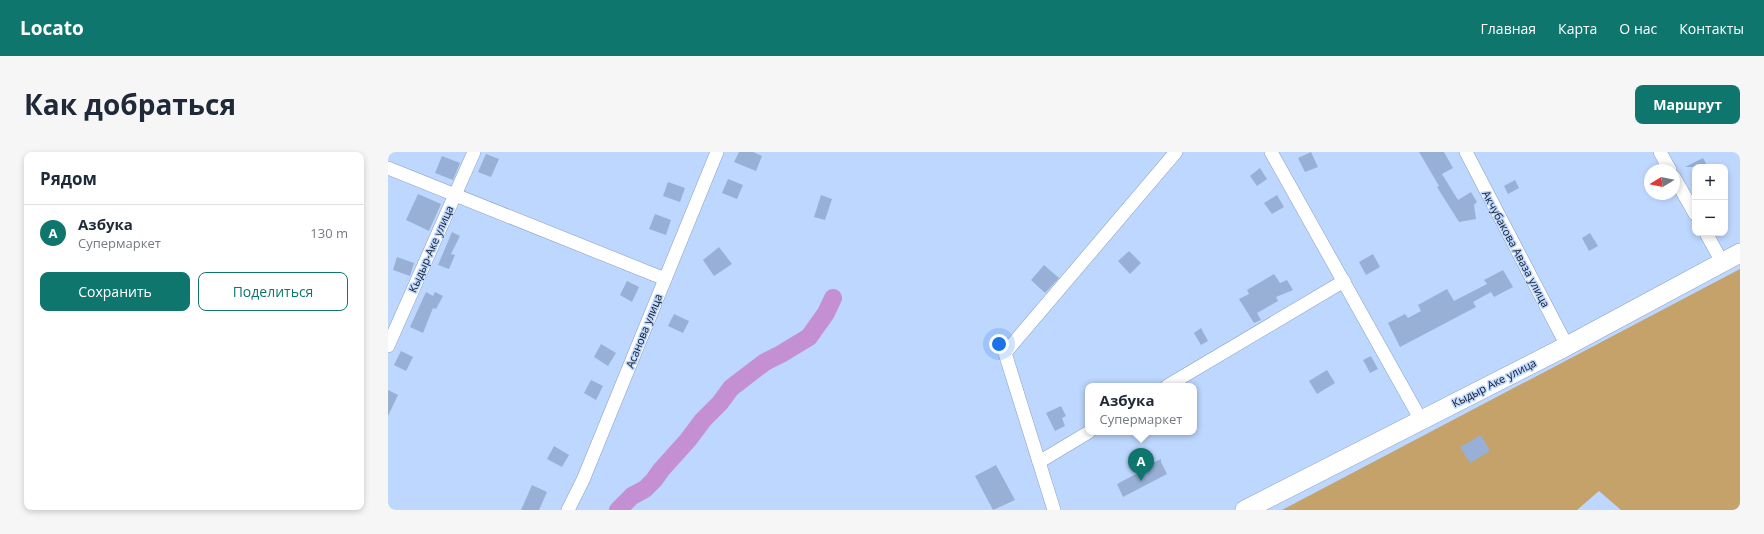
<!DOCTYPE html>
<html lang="ru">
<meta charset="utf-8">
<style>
body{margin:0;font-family:"Open Sans",sans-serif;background:#f6f6f7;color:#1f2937}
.controls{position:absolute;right:12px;top:12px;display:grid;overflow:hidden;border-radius:8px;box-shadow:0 2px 6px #0003}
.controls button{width:36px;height:36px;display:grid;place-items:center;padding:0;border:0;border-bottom:1px solid #e0e1e3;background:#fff;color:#1f2937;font:20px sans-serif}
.compass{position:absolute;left:1256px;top:12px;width:36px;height:36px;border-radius:50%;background:#fff;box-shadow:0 2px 6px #0003;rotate:260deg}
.you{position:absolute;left:611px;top:192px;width:14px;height:14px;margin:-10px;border:3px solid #fff;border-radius:50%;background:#1a73e8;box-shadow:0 0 0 6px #1a73e833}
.badge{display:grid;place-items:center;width:26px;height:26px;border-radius:50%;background:#0f766e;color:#fff;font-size:13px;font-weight:700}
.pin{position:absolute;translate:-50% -33px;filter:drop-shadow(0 1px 2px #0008)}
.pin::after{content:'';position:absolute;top:21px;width:14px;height:12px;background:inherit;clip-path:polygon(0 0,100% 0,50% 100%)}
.popup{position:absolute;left:697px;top:231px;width:112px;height:52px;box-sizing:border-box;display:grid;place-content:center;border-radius:8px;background:#fff;filter:drop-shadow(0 1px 3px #0005);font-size:13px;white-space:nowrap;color:#747a83}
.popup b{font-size:15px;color:#1f2937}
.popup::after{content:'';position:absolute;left:50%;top:100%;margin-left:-8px;border:8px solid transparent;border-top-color:#fff}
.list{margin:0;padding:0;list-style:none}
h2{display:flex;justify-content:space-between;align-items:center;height:52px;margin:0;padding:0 16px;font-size:17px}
h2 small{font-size:13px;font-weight:400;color:#747a83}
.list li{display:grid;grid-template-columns:26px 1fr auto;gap:12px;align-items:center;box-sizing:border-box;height:56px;padding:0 16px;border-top:1px solid #e0e1e3}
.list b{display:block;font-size:15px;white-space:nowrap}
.list p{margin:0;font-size:13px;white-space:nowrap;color:#747a83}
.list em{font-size:13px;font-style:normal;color:#747a83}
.actions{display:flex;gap:8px;padding:12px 16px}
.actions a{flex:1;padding:9px 0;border:1px solid #0f766e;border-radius:8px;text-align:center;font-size:14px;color:#0f766e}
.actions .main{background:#0f766e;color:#fff}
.map{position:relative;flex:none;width:1352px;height:358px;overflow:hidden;border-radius:8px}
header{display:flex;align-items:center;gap:24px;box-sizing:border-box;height:56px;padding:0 20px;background:#0f766e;color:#fff}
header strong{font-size:19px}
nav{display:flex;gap:22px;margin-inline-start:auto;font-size:14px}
.intro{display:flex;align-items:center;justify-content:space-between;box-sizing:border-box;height:96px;padding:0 24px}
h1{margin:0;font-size:28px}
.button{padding:10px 18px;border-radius:8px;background:#0f766e;color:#fff;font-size:14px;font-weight:700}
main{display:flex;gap:24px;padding:0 24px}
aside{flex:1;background:#fff;border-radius:8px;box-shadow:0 2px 6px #0003}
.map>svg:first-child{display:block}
</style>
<header>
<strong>Locato</strong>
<nav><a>Главная</a><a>Карта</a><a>О нас</a><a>Контакты</a></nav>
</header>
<div class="intro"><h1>Как добраться</h1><a class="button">Маршрут</a></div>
<main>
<aside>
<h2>Рядом<small></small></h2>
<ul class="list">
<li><span class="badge">A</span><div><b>Азбука</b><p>Супермаркет</p></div><em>130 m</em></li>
</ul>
<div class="actions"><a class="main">Сохранить</a><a>Поделиться</a></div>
</aside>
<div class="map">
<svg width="1352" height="358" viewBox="0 0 1352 358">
<rect width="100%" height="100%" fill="#bed7fe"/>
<polygon fill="#c5a26a" points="1352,117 1352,358 1233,358 1211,339 1189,358 894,358"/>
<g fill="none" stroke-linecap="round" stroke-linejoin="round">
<polyline stroke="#c58fd3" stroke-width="18" points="230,358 244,344 257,337 266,328 273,318 300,288 315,268 332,251 343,236 377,210 393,202 421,185 438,161 445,146"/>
</g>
<g fill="#98b0d5">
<polygon points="351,0 365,0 374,4 368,19 346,10"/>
<polygon points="923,0 930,15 917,20 910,6"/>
<polygon points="1031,0 1056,0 1065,16 1054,22 1070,48 1083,40 1089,50 1086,53 1088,67 1071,70 1049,35 1051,34"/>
<polygon points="98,2 111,7 103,25 90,20"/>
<polygon points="54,4 72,11 65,28 47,21"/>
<polygon points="1315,6 1320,15 1297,15"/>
<polygon points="872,16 879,27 869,34 862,24"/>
<polygon points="340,27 355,33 349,47 334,41"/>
<polygon points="1127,28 1131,36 1120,42 1116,34"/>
<polygon points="280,30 297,36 292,50 275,44"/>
<polygon points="30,42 53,52 41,79 18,68"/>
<polygon points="433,43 444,47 437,68 426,65"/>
<polygon points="889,43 896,55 884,62 876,51"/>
<polygon points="267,62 283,68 278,83 261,77"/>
<polygon points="64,80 72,84 63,102 67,103 61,117 50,113"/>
<polygon points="1202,81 1210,94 1201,99 1194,86"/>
<polygon points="331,95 344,112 326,124 315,108"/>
<polygon points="741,99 753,111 742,122 730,109"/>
<polygon points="985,102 992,115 978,123 971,110"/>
<polygon points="9,105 26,111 22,124 5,118"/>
<polygon points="656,113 671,126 657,141 643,128"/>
<polygon points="1115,118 1125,135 1106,145 1103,140 1085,150 1088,155 1012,195 1000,171 1017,162 1020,166 1033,159 1030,153 1059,137 1066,149 1099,132 1096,128"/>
<polygon points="886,122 892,131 899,128 905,138 888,145 890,149 869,161 873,168 866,171 851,147 861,142 859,138"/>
<polygon points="239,129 251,135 244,150 232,143"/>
<polygon points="38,140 45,144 47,140 55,144 48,157 45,156 35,181 22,175"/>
<polygon points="286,162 301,169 295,181 280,174"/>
<polygon points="813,176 820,189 813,193 806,181"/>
<polygon points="213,192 228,201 220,214 206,205"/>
<polygon points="13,199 25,205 18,219 6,213"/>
<polygon points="983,204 990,217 982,221 975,208"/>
<polygon points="939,218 947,231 929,242 921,229"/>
<polygon points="203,228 215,234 208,248 196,241"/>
<polygon points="0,238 10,243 0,264"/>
<polygon points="673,254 678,264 674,266 677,274 667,279 658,261"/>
<polygon points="1093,283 1102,299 1082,311 1072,295"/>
<polygon points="166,294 181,303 174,315 159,307"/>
<polygon points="773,307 773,310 779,322 735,345 729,332 763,314 762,312"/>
<polygon points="608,313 627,348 605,358 587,324"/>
<polygon points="144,333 159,340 151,358 133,358"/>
</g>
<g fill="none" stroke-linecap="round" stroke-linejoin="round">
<g stroke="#889fc3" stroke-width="14">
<g id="minor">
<polyline points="883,0 1033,268"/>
<polyline points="1078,0 1179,194"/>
<polyline points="1272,0 1282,18"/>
<polyline points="0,16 277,127"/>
<polyline points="1286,25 1307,62"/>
<polyline points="1318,81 1334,110"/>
<polyline points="0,194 86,0"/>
<polyline points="779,234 956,129"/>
<polyline points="651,310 701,280"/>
<polyline points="180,358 195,328 329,0"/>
<polyline points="666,358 617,201 788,0"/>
</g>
</g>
<g stroke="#889fc3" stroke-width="20">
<polyline id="highway" points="857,358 1179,194 1352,101"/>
</g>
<use href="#minor" stroke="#fff" stroke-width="13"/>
<use href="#highway" stroke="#fff" stroke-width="19"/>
</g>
<g text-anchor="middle" stroke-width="3" stroke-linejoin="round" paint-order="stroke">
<g font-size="11" fill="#111a28" stroke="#bed7fe">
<text transform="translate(43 97) rotate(-66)" y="4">Кыдыр-Аке улица</text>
<text transform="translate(1128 97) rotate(62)" y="4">Акчубакова Аваза улица</text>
<text transform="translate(256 179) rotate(-68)" y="4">Асанова улица</text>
<text transform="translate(1106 231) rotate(-27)" y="4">Кыдыр Аке улица</text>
</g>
</g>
</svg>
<div class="controls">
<button>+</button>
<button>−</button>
</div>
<svg class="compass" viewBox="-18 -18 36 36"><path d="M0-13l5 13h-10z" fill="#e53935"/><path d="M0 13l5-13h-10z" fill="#747a83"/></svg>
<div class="you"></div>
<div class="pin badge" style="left:753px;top:329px">A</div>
<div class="popup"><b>Азбука</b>Супермаркет</div>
</div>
</main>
